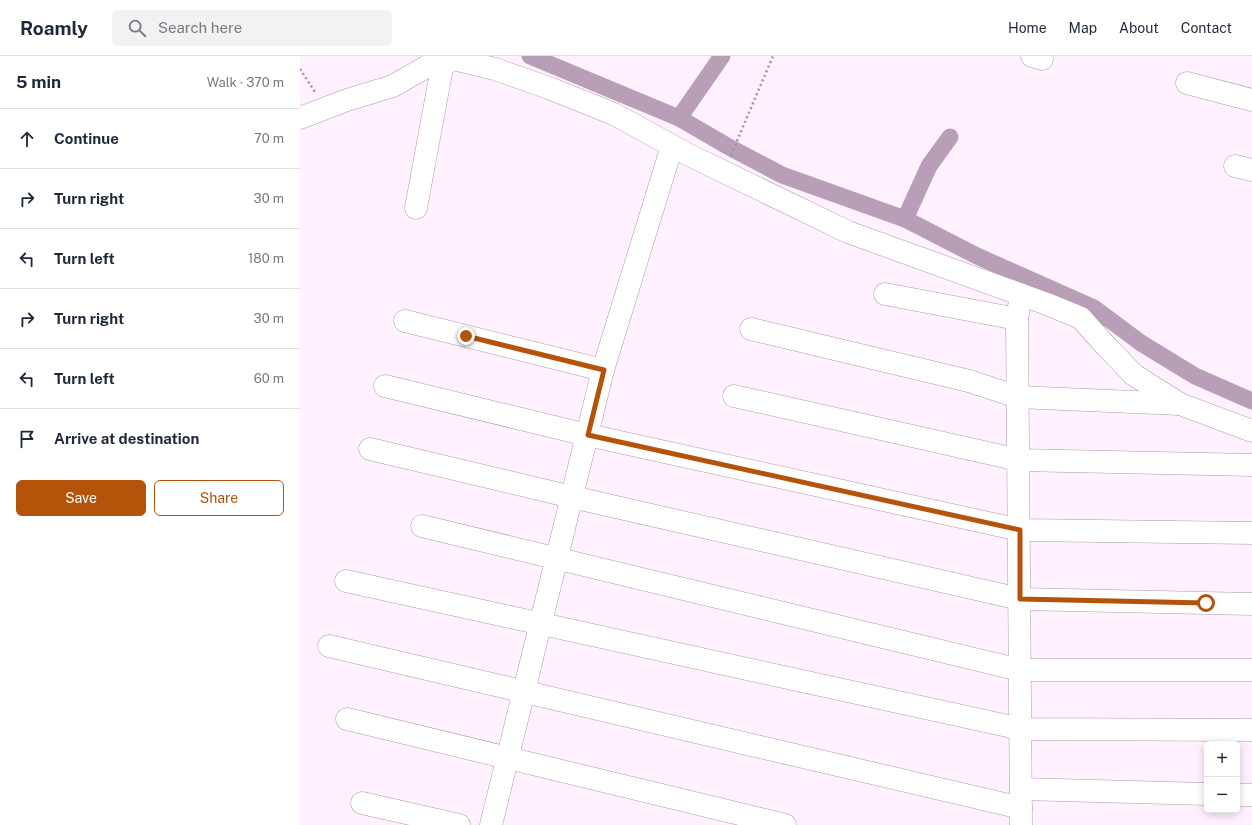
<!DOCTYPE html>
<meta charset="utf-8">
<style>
body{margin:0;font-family:"Public Sans",sans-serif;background:#f2f2f3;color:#1f2937}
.controls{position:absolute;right:12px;bottom:12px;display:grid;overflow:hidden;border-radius:6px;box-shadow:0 2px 10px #0003}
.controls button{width:36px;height:36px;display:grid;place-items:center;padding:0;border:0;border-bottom:1px solid #e0e1e3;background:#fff;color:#1f2937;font:20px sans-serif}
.stop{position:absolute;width:12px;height:12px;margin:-9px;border:3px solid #b45309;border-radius:50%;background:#fff}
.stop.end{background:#b45309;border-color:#fff;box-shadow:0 1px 4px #0008}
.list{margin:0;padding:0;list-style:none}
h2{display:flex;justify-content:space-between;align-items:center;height:52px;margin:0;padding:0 16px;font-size:17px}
h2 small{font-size:13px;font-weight:400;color:#747a83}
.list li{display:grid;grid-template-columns:26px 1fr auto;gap:12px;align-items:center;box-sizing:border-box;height:60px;padding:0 16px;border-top:1px solid #e0e1e3}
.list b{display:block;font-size:15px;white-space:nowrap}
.list em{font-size:13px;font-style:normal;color:#747a83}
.actions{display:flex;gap:8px;padding:12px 16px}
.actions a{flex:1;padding:9px 0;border:1px solid #b45309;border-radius:6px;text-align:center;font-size:14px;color:#b45309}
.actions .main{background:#b45309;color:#fff}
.icon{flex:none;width:22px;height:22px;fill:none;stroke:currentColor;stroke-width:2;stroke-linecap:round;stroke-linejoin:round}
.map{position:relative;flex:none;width:952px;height:769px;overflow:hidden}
header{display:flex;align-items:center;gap:24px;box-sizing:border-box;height:56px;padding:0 20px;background:#fff;border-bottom:1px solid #e0e1e3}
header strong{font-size:19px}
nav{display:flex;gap:22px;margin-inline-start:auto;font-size:14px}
.search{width:280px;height:36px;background:#f2f2f3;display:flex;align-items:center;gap:10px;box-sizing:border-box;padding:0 14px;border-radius:6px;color:#747a83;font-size:15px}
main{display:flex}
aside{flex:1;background:#fff}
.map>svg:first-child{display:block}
</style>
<header>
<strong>Roamly</strong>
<div class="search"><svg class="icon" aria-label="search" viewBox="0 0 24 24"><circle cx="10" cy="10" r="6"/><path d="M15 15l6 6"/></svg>Search here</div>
<nav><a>Home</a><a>Map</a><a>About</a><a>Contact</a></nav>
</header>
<main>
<aside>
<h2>5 min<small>Walk · 370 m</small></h2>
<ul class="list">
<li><svg class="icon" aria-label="ahead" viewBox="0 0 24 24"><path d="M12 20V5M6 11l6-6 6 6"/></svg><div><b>Continue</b></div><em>70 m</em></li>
<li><svg class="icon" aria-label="right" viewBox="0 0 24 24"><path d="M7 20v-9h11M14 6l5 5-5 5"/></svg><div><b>Turn right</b></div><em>30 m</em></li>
<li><svg class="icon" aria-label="left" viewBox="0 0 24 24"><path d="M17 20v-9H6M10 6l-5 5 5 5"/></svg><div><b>Turn left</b></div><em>180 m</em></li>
<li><svg class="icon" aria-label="right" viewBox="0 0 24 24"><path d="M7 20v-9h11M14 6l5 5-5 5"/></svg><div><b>Turn right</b></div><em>30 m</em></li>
<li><svg class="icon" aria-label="left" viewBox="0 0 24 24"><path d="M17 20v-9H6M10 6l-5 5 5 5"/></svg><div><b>Turn left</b></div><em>60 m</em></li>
<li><svg class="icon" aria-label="arrive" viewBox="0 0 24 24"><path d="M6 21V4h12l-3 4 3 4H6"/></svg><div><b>Arrive at destination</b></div></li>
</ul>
<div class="actions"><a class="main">Save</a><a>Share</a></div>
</aside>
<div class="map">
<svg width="952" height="769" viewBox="0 0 952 769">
<rect width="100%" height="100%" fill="#fff1fe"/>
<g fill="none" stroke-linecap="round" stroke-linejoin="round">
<g stroke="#b89fb7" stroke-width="17">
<polyline points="230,0 379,62 429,91 482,119 605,163 677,200 794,252 841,287 895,320 952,345"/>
<polyline points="379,62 422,0"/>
<polyline points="605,163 629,110 650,81"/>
</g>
<g stroke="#ad98ad" stroke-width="23">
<g id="minor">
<polyline points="732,0 742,3"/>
<polyline points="887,27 952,44"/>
<polyline points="0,62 47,44 93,30 133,7 158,4 195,13 249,32 314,58 389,99 548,176 747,248 781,262 805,289 834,319 880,348 952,375"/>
<polyline points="935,110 952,114"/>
<polyline points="116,152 143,6"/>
<polyline points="585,238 717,263"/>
<polyline points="721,239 717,263 721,769"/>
<polyline points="105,265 303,314"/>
<polyline points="451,273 669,325 718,341 879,348"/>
<polyline points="85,330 283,378 720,474 952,477"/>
<polyline points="434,340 719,404 952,409"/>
<polyline points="70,393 272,441 720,543 952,548"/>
<polyline points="122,470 720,614 952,614"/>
<polyline points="46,525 721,673 952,674"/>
<polyline points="29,590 721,752"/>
<polyline points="47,663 485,769"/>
<polyline points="721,733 907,738"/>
<polyline points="937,739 952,739"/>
<polyline points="62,747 159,769"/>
<polyline points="191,769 303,314 372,90"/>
</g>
</g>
<g stroke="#a095a0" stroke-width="2.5" stroke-dasharray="2 3" stroke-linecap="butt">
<polyline points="0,13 15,36"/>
<polyline points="431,99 473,0"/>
</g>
<use href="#minor" stroke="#fff" stroke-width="22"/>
</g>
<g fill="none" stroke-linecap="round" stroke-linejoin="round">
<polyline stroke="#b45309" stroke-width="5" points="166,280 304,314 288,379 720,474 720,543 906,547"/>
</g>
</svg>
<div class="controls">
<button>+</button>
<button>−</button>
</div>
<div class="stop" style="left:906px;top:547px"></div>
<div class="stop end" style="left:166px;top:280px"></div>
</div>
</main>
